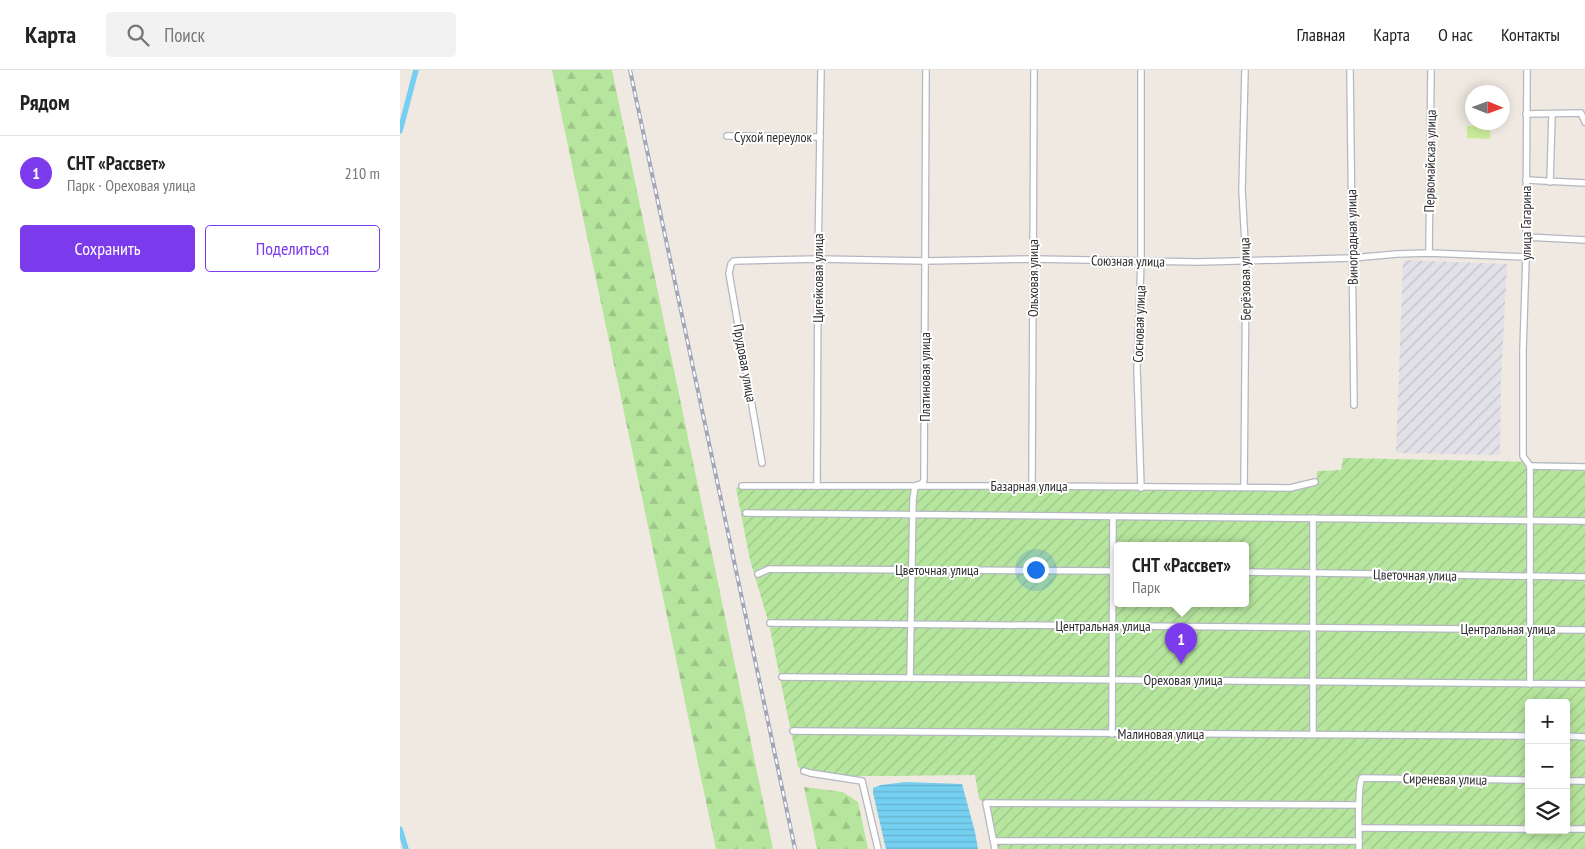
<!DOCTYPE html>
<html lang="ru">
<meta charset="utf-8">
<style>
body{margin:0;font-family:"PT Sans Narrow",sans-serif;background:#f2f2f2;color:#222}
.controls{position:absolute;right:15px;bottom:15px;display:grid;overflow:hidden;border-radius:5px;box-shadow:0 2px 12px #0003}
.controls button{width:45px;height:45px;display:grid;place-items:center;padding:0;border:0;border-bottom:1px solid #e0e0e0;background:#fff;color:#222;font:25px sans-serif}
.compass{position:absolute;left:1065px;top:15px;width:45px;height:45px;border-radius:50%;background:#fff;box-shadow:0 2px 12px #0003;rotate:91deg}
.you{position:absolute;left:635px;top:499px;width:18px;height:18px;margin:-12px;border:4px solid #fff;border-radius:50%;background:#1a73e8;box-shadow:0 0 0 8px #1a73e833}
.badge{display:grid;place-items:center;width:32px;height:32px;border-radius:50%;background:#7c3aed;color:#fff;font-size:16px;font-weight:700}
.pin{position:absolute;translate:-50% -41px;filter:drop-shadow(0 1px 2px #0008)}
.pin::after{content:'';position:absolute;top:26px;width:18px;height:15px;background:inherit;clip-path:polygon(0 0,100% 0,50% 100%)}
.popup{position:absolute;left:714px;top:472px;width:135px;height:65px;box-sizing:border-box;display:grid;place-content:center;border-radius:5px;background:#fff;filter:drop-shadow(0 1px 4px #0005);font-size:16px;white-space:nowrap;color:#767676}
.popup b{font-size:19px;color:#222}
.popup::after{content:'';position:absolute;left:50%;top:100%;margin-left:-10px;border:10px solid transparent;border-top-color:#fff}
.list{margin:0;padding:0;list-style:none}
h2{display:flex;justify-content:space-between;align-items:center;height:65px;margin:0;padding:0 20px;font-size:21px}
h2 small{font-size:16px;font-weight:400;color:#767676}
.list li{display:grid;grid-template-columns:32px 1fr auto;gap:15px;align-items:center;box-sizing:border-box;height:75px;padding:0 20px;border-top:1px solid #e0e0e0}
.list b{display:block;font-size:19px;white-space:nowrap}
.list p{margin:0;font-size:16px;white-space:nowrap;color:#767676}
.list em{font-size:16px;font-style:normal;color:#767676}
.actions{display:flex;gap:10px;padding:15px 20px}
.actions a{flex:1;padding:11px 0;border:1px solid #7c3aed;border-radius:5px;text-align:center;font-size:18px;color:#7c3aed}
.actions .main{background:#7c3aed;color:#fff}
.icon{flex:none;width:28px;height:28px;fill:none;stroke:currentColor;stroke-width:2;stroke-linecap:round;stroke-linejoin:round}
.map{position:relative;flex:none;width:1185px;height:779px;overflow:hidden}
header{display:flex;align-items:center;gap:30px;box-sizing:border-box;height:70px;padding:0 25px;background:#fff;border-bottom:1px solid #e0e0e0}
header strong{font-size:24px}
nav{display:flex;gap:28px;margin-inline-start:auto;font-size:18px}
.search{width:350px;height:45px;background:#f2f2f2;display:flex;align-items:center;gap:12px;box-sizing:border-box;padding:0 18px;border-radius:5px;color:#767676;font-size:19px}
main{display:flex}
aside{flex:1;background:#fff}
.map>svg:first-child{display:block}
</style>
<header>
<strong>Карта</strong>
<div class="search"><svg class="icon" aria-label="search" viewBox="0 0 24 24"><circle cx="10" cy="10" r="6"/><path d="M15 15l6 6"/></svg>Поиск</div>
<nav><a>Главная</a><a>Карта</a><a>О нас</a><a>Контакты</a></nav>
</header>
<main>
<aside>
<h2>Рядом<small></small></h2>
<ul class="list">
<li><span class="badge">1</span><div><b>СНТ «Рассвет»</b><p>Парк · Ореховая улица</p></div><em>210 m</em></li>
</ul>
<div class="actions"><a class="main">Сохранить</a><a>Поделиться</a></div>
</aside>
<div class="map">
<svg width="1185" height="779" viewBox="0 0 1185 779">
<defs>
<pattern id="industrial-furrows" width="10" height="10" patternUnits="userSpaceOnUse" patternTransform="scale(1.25)"><rect width="10" height="10" fill="#e3e1e8"/><path d="M-1 1l2-2M0 10L10 0M9 11l2-2" fill="none" stroke="#c3c1c7"/></pattern>
<pattern id="forest-firs" width="22" height="20" patternUnits="userSpaceOnUse" patternTransform="scale(1.25)"><rect width="22" height="20" fill="#b6e59e"/><path d="M5 1l3.5 6h-7zM16 11l3.5 6h-7z" fill="#9dc588"/></pattern>
<pattern id="garden-furrows" width="10" height="10" patternUnits="userSpaceOnUse" patternTransform="scale(1.25)"><rect width="10" height="10" fill="#b6e59e"/><path d="M-1 1l2-2M0 10L10 0M9 11l2-2" fill="none" stroke="#9dc588"/></pattern>
<pattern id="water-rules" width="6" height="5" patternUnits="userSpaceOnUse" patternTransform="scale(1.25)"><rect width="6" height="5" fill="#75cff0"/><path d="M0 2.5h6" fill="none" stroke="#66b2ce"/></pattern>
</defs>
<rect width="100%" height="100%" fill="#efe9e1"/>
<polygon fill="url(#industrial-furrows)" points="1003,190 1107,194 1101,311 1100,385 996,383"/>
<g fill="url(#forest-firs)">
<polygon points="152,0 212,0 373,779 316,779"/>
<polygon points="404,717 443,722 458,732 468,779 417,779"/>
</g>
<path fill="url(#garden-furrows)" fill-rule="evenodd" d="M943 388 1185 393V779H595L586 734 579 729 575 705C519 705 462 708 406 704L401 701 398 696 369 554 350 490 336 418 342 416 890 418 917 412V401L941 400ZM717 475H845V533H717ZM1129 633H1166V760H1129Z"/>
<polygon fill="#c9ec9a" points="1067,56 1090,56 1090,69 1067,68"/>
<polygon fill="url(#water-rules)" points="506,712 562,714 575,762 578,779 486,779 473,723 473,718 481,715"/>
<g fill="none" stroke-linecap="round" stroke-linejoin="round">
<g stroke="#75cff0" stroke-width="5.5">
<polyline points="0,61 16,0"/>
<polyline points="0,759 6,779"/>
</g>
<g stroke="#b4b7c1" stroke-width="8">
<g id="street">
<polyline points="741,0 741,191 737,298 741,418"/>
<polyline points="950,0 954,335"/>
<polyline points="1127,0 1126,187 1123,280 1123,386 1130,396 1130,614"/>
<polyline points="1126,44 1181,43 1185,52"/>
<polyline points="327,66 420,67"/>
<polyline points="1126,110 1185,113"/>
<polyline points="1150,112 1152,45"/>
<polyline points="1126,167 1185,170"/>
<polyline points="1029,183 1031,0"/>
<polyline points="362,393 329,203 331,194 334,191 418,189 525,191 633,189 799,192 952,188 997,184 1029,183 1126,187"/>
<polyline points="1130,396 1185,397"/>
<polyline points="342,416 632,416 890,418 915,412"/>
<polyline points="417,416 418,189 421,0"/>
<polyline points="632,416 634,0"/>
<polyline points="844,417 846,191 842,120 845,0"/>
<polyline points="346,443 1185,451"/>
<polyline points="845,502 1185,507"/>
<polyline points="358,504 369,499 717,501"/>
<polyline points="370,553 1185,560"/>
<polyline points="382,607 1185,614"/>
<polyline points="510,608 513,430 515,416 523,413 524,409 526,0"/>
<polyline points="393,661 1129,666"/>
<polyline points="712,664 713,447"/>
<polyline points="913,664 913,448"/>
<polyline points="1166,666 1185,667"/>
<polyline points="404,701 410,703 462,711 478,779"/>
<polyline points="1166,711 1185,711"/>
<polyline points="959,758 1129,759"/>
<polyline points="1166,759 1185,759"/>
<polyline points="594,771 959,771"/>
<polyline points="595,779 586,733 959,735"/>
<path d="M959 779C959 766 957 716 962 708L1129 710"/>
</g>
</g>
<use href="#street" stroke="#fff" stroke-width="5.5"/>
<g stroke="#a3a6b8" stroke-width="4">
<polyline id="rail" points="230,0 395,779"/>
</g>
<use href="#rail" stroke="#fff" stroke-width="2" stroke-dasharray="5.5" stroke-linecap="butt"/>
</g>
<g text-anchor="middle" stroke-width="4" stroke-linejoin="round" paint-order="stroke">
<g font-size="14" fill="#2e2e2e" stroke="#fff">
<text x="373" y="72">Сухой переулок</text>
<text transform="translate(1030 91) rotate(-89)" y="5">Первомайская улица</text>
<text transform="translate(1126 153) rotate(-90)" y="5">улица Гагарина</text>
<text transform="translate(952 167) rotate(-91)" y="5">Виноградная улица</text>
<text transform="translate(728 191) rotate(1)" y="5">Союзная улица</text>
<text transform="translate(418 208) rotate(-90)" y="5">Цигейковая улица</text>
<text transform="translate(633 208) rotate(-90)" y="5">Ольховая улица</text>
<text transform="translate(845 209) rotate(-91)" y="5">Берёзовая улица</text>
<text transform="translate(739 254) rotate(-88)" y="5">Сосновая улица</text>
<text transform="translate(345 293) rotate(80)" y="5">Прудовая улица</text>
<text transform="translate(525 307) rotate(-90)" y="5">Платиновая улица</text>
<text x="629" y="421">Базарная улица</text>
<text x="537" y="505">Цветочная улица</text>
<text transform="translate(1015 505) rotate(1)" y="5">Цветочная улица</text>
<text x="703" y="561">Центральная улица</text>
<text x="1108" y="564">Центральная улица</text>
<text x="783" y="615">Ореховая улица</text>
<text x="761" y="669">Малиновая улица</text>
<text transform="translate(1045 709) rotate(1)" y="5">Сиреневая улица</text>
</g>
</g>
</svg>
<div class="controls">
<button>+</button>
<button>−</button>
<button><svg class="icon" aria-label="layers" viewBox="0 0 24 24"><path d="M12 4l9 5-9 5-9-5zM3 14l9 5 9-5"/></svg></button>
</div>
<svg class="compass" viewBox="-18 -18 36 36"><path d="M0-13l5 13h-10z" fill="#e53935"/><path d="M0 13l5-13h-10z" fill="#767676"/></svg>
<div class="you"></div>
<div class="pin badge" style="left:781px;top:594px">1</div>
<div class="popup"><b>СНТ «Рассвет»</b>Парк</div>
</div>
</main>
